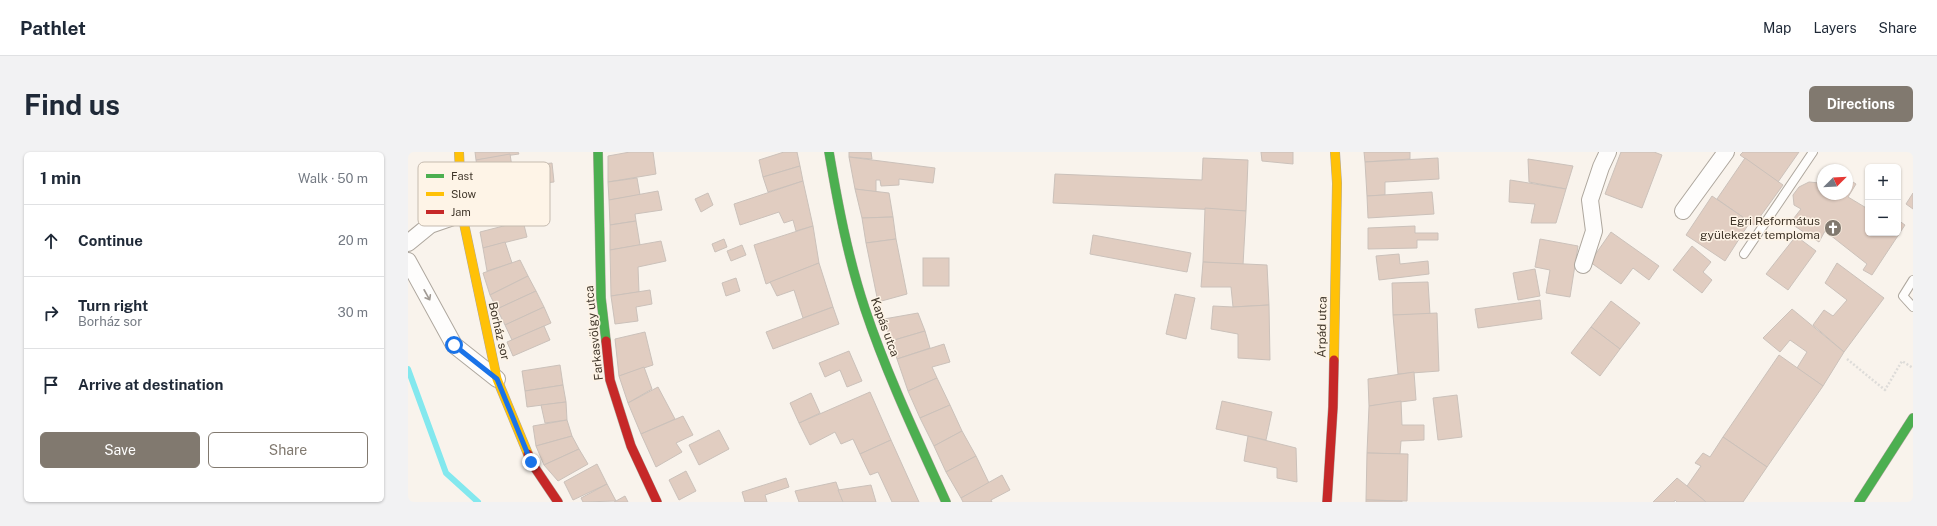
<!DOCTYPE html>
<meta charset="utf-8">
<style>
body{margin:0;font-family:"Public Sans",sans-serif;background:#f2f2f3;color:#1f2937}
.controls{position:absolute;right:12px;top:12px;display:grid;overflow:hidden;border-radius:6px;box-shadow:0 1px 3px #0004}
.controls button{width:36px;height:36px;display:grid;place-items:center;padding:0;border:0;border-bottom:1px solid #e0e1e3;background:#fff;color:#1f2937;font:20px sans-serif}
.compass{position:absolute;left:1409px;top:12px;width:36px;height:36px;border-radius:50%;background:#fff;box-shadow:0 1px 3px #0004;rotate:66deg}
.stop{position:absolute;width:12px;height:12px;margin:-9px;border:3px solid #1a73e8;border-radius:50%;background:#fff}
.stop.end{background:#1a73e8;border-color:#fff;box-shadow:0 1px 4px #0008}
.list{margin:0;padding:0;list-style:none}
h2{display:flex;justify-content:space-between;align-items:center;height:52px;margin:0;padding:0 16px;font-size:17px}
h2 small{font-size:13px;font-weight:400;color:#747a83}
.list li{display:grid;grid-template-columns:26px 1fr auto;gap:12px;align-items:center;box-sizing:border-box;height:72px;padding:0 16px;border-top:1px solid #e0e1e3}
.list b{display:block;font-size:15px;white-space:nowrap}
.list p{margin:0;font-size:13px;white-space:nowrap;color:#747a83}
.list em{font-size:13px;font-style:normal;color:#747a83}
.actions{display:flex;gap:8px;padding:12px 16px}
.actions a{flex:1;padding:9px 0;border:1px solid #81796f;border-radius:6px;text-align:center;font-size:14px;color:#81796f}
.actions .main{background:#81796f;color:#fff}
.icon{flex:none;width:22px;height:22px;fill:none;stroke:currentColor;stroke-width:2;stroke-linecap:round;stroke-linejoin:round}
.map{position:relative;flex:none;width:1505px;height:350px;overflow:hidden;border-radius:6px}
header{display:flex;align-items:center;gap:24px;box-sizing:border-box;height:56px;padding:0 20px;background:#fff;border-bottom:1px solid #e0e1e3}
header strong{font-size:19px}
nav{display:flex;gap:22px;margin-inline-start:auto;font-size:14px}
.intro{display:flex;align-items:center;justify-content:space-between;box-sizing:border-box;height:96px;padding:0 24px}
h1{margin:0;font-size:28px}
.button{padding:10px 18px;border-radius:6px;background:#81796f;color:#fff;font-size:14px;font-weight:700}
main{display:flex;gap:24px;padding:0 24px}
aside{flex:1;background:#fff;border-radius:6px;box-shadow:0 1px 3px #0004}
.map>svg:first-child{display:block}
</style>
<header>
<strong>Pathlet</strong>
<nav><a>Map</a><a>Layers</a><a>Share</a></nav>
</header>
<div class="intro"><h1>Find us</h1><a class="button">Directions</a></div>
<main>
<aside>
<h2>1 min<small>Walk · 50 m</small></h2>
<ul class="list">
<li><svg class="icon" aria-label="ahead" viewBox="0 0 24 24"><path d="M12 20V5M6 11l6-6 6 6"/></svg><div><b>Continue</b></div><em>20 m</em></li>
<li><svg class="icon" aria-label="right" viewBox="0 0 24 24"><path d="M7 20v-9h11M14 6l5 5-5 5"/></svg><div><b>Turn right</b><p>Borház sor</p></div><em>30 m</em></li>
<li><svg class="icon" aria-label="arrive" viewBox="0 0 24 24"><path d="M6 21V4h12l-3 4 3 4H6"/></svg><div><b>Arrive at destination</b></div></li>
</ul>
<div class="actions"><a class="main">Save</a><a>Share</a></div>
</aside>
<div class="map">
<svg width="1505" height="350" viewBox="0 0 1505 350">
<rect width="100%" height="100%" fill="#f9f3ec"/>
<g fill="none" stroke-linecap="round" stroke-linejoin="round">
<polyline stroke="#83e8ee" stroke-width="6" points="0,217 38,321 70,350"/>
</g>
<g fill="#e1cdc1" stroke="#cbc1ba">
<polygon points="67,0 110,0 111,2 68,8"/>
<polygon points="222,0 245,0 248,22 200,30 200,4"/>
<polygon points="376,0 389,0 392,14 355,25 351,8"/>
<polygon points="441,0 463,0 464,7 441,5"/>
<polygon points="853,0 885,0 885,12 854,9"/>
<polygon points="956,0 1002,0 1002,7 957,10"/>
<polygon points="1213,0 1246,0 1254,3 1234,56 1197,42"/>
<polygon points="1335,0 1391,0 1370,30 1332,3"/>
<polygon points="102,2 104,15 70,21 68,8"/>
<polygon points="441,5 527,16 525,31 491,27 491,33 473,34 472,28 468,28 468,40 447,37"/>
<polygon points="795,6 840,8 838,59 645,51 647,22 794,28"/>
<polygon points="1030,6 1031,27 977,30 977,43 959,44 957,10"/>
<polygon points="1337,6 1375,33 1346,73 1309,47"/>
<polygon points="1120,7 1165,14 1158,37 1121,30"/>
<polygon points="144,11 146,30 118,33 116,14"/>
<polygon points="392,14 395,29 360,40 355,25"/>
<polygon points="229,26 232,43 201,48 200,30"/>
<polygon points="1439,26 1448,32 1440,45 1460,57 1460,81 1490,81 1490,68 1497,73 1464,123 1455,118 1459,112 1417,79 1411,90 1382,71 1393,57 1386,53 1385,43 1391,35 1401,30 1412,31 1415,27 1415,42 1439,42"/>
<polygon points="1102,28 1158,37 1148,71 1123,71 1127,52 1101,50"/>
<polygon points="395,29 405,74 388,79 385,68 376,71 371,60 332,73 326,52"/>
<polygon points="447,37 481,41 485,65 454,66"/>
<polygon points="250,39 254,58 227,62 228,69 202,73 201,48"/>
<polygon points="1024,40 1026,62 960,66 959,44"/>
<polygon points="300,41 305,53 293,60 287,47"/>
<polygon points="1505,41 1505,57 1498,52"/>
<polygon points="1304,44 1342,70 1317,109 1278,83"/>
<polygon points="797,56 838,59 835,113 795,110"/>
<polygon points="485,65 488,87 458,91 454,66"/>
<polygon points="115,69 119,85 75,96 72,80"/>
<polygon points="228,69 232,93 202,98 202,73"/>
<polygon points="405,74 411,111 358,132 346,93"/>
<polygon points="1007,74 1007,81 1030,81 1030,88 1009,88 1009,96 960,97 960,76"/>
<polygon points="1203,80 1251,114 1241,128 1225,116 1213,132 1182,110"/>
<polygon points="685,83 783,101 779,120 682,102"/>
<polygon points="1388,84 1408,99 1380,138 1358,122"/>
<polygon points="316,87 319,95 307,100 304,92"/>
<polygon points="488,87 499,142 470,150 458,91"/>
<polygon points="1132,87 1170,94 1162,145 1138,141 1142,118 1127,115"/>
<polygon points="253,89 258,109 230,115 231,140 203,144 202,98"/>
<polygon points="97,90 104,111 79,119 75,96"/>
<polygon points="334,93 338,103 323,109 319,99"/>
<polygon points="1284,94 1303,110 1295,120 1304,128 1294,141 1265,118"/>
<polygon points="991,102 992,112 1020,109 1021,122 971,128 968,104"/>
<rect x="515" y="106" width="26" height="28"/>
<polygon points="112,108 120,124 82,143 75,121"/>
<polygon points="795,110 859,113 861,153 825,155 823,135 793,135"/>
<polygon points="411,111 425,155 395,166 386,138 369,144 362,130"/>
<polygon points="1429,111 1476,146 1436,200 1405,173 1416,158 1425,164 1439,148 1417,131"/>
<polygon points="1127,117 1132,144 1110,148 1105,121"/>
<polygon points="120,124 128,139 89,157 82,143"/>
<polygon points="328,126 332,139 318,144 314,131"/>
<polygon points="1020,130 1022,162 985,163 984,131"/>
<polygon points="242,138 244,152 228,155 230,169 207,172 203,144"/>
<polygon points="128,139 136,155 97,173 89,157"/>
<polygon points="767,142 787,146 778,187 758,182"/>
<polygon points="1132,148 1134,167 1070,176 1067,157"/>
<polygon points="1203,149 1232,171 1212,197 1183,175"/>
<polygon points="861,153 862,208 830,206 830,182 803,177 805,154 825,155"/>
<polygon points="136,155 143,171 104,188 97,173"/>
<polygon points="425,155 431,172 365,197 358,180"/>
<polygon points="1384,157 1436,200 1415,234 1389,216 1399,200 1382,188 1372,200 1355,186"/>
<polygon points="510,161 517,179 483,189 476,167"/>
<polygon points="1029,161 1031,219 990,222 985,163"/>
<polygon points="136,174 142,188 105,204 99,190"/>
<polygon points="1183,175 1212,197 1192,224 1163,201"/>
<polygon points="517,179 522,196 489,207 483,189"/>
<polygon points="237,180 245,213 211,224 207,187"/>
<polygon points="536,192 542,210 524,215 529,226 500,239 489,207"/>
<polygon points="441,199 454,229 439,235 432,218 417,225 411,211"/>
<polygon points="1371,203 1415,234 1359,315 1315,285"/>
<polygon points="152,213 155,233 117,239 114,219"/>
<polygon points="236,215 244,237 220,251 211,224"/>
<polygon points="1006,220 1008,248 961,254 960,227"/>
<polygon points="529,226 542,253 512,266 500,239"/>
<polygon points="155,233 158,250 119,255 117,239"/>
<polygon points="250,235 267,267 233,282 220,251"/>
<polygon points="462,240 483,288 452,302 445,287 433,292 427,280 402,293 391,271"/>
<polygon points="403,241 412,261 391,271 382,251"/>
<polygon points="1049,243 1054,285 1030,288 1025,246"/>
<polygon points="814,249 864,260 858,288 808,277"/>
<polygon points="993,249 994,273 1016,273 1016,288 993,289 992,302 959,301 961,254"/>
<polygon points="158,250 159,268 137,271 133,253"/>
<polygon points="542,253 554,279 526,294 512,266"/>
<polygon points="275,264 285,283 268,291 274,300 248,315 233,282"/>
<polygon points="159,268 164,284 128,294 125,274"/>
<polygon points="311,278 321,297 291,313 281,293"/>
<polygon points="554,279 568,304 538,320 526,294"/>
<polygon points="164,284 171,297 136,313 128,294"/>
<polygon points="840,284 888,296 889,330 869,326 869,316 836,309"/>
<polygon points="1315,285 1359,315 1335,350 1298,350 1279,334 1293,314 1287,311 1295,301 1302,305"/>
<polygon points="483,288 511,350 484,350 470,320 462,323 452,302"/>
<polygon points="171,297 180,312 150,329 136,313"/>
<polygon points="959,301 1000,302 999,349 958,348"/>
<polygon points="568,304 581,331 553,346 538,320"/>
<polygon points="189,312 199,332 165,348 156,330"/>
<polygon points="278,319 288,339 271,348 261,328"/>
<polygon points="594,323 602,338 583,348 584,350 555,350 553,346"/>
<polygon points="378,326 381,335 357,343 359,350 337,350 334,340"/>
<polygon points="1269,326 1279,334 1298,350 1269,350 1267,348 1266,350 1245,350"/>
<polygon points="428,330 435,350 391,350 387,339"/>
<polygon points="199,332 208,349 175,350 173,346"/>
<polygon points="463,333 468,350 435,350 430,338"/>
<polygon points="217,344 220,350 206,350 208,349"/>
<polygon points="958,348 994,349 994,350 958,350"/>
</g>
<g fill="none" stroke-linecap="round" stroke-linejoin="round">
<g stroke="#aea79e" stroke-width="10">
<g id="lane">
<polyline points="1336,102 1405,0"/>
<polyline points="1505,128 1495,144 1505,155"/>
</g>
</g>
<g stroke="#aea79e" stroke-width="18">
<g id="street">
<polyline points="1275,59 1318,0"/>
<polyline points="0,91 22,73 54,62"/>
<polyline points="0,109 46,193 89,227"/>
<polyline points="1175,113 1186,79 1182,48 1193,15 1200,0"/>
</g>
</g>
<g stroke="#aea79e" stroke-width="10">
<g id="fast">
<polyline points="190,0 193,146 198,189"/>
<path d="M421 0C430 53 440 106 457 157 479 223 509 286 538 350"/>
<polyline points="1451,350 1505,266"/>
</g>
</g>
<g stroke="#aea79e" stroke-width="10">
<g id="slow">
<polyline points="51,0 54,62 89,227 120,302"/>
<polyline points="926,208 929,31 927,0"/>
</g>
</g>
<g stroke="#aea79e" stroke-width="10">
<g id="jam">
<polyline points="198,189 202,228 223,294 249,350"/>
<polyline points="120,302 123,310 150,350"/>
<polyline points="919,350 925,255 926,208"/>
</g>
</g>
<polyline stroke="#dedcd9" stroke-width="2.5" stroke-dasharray="2 2" stroke-linecap="butt" points="1439,207 1477,238 1494,209 1505,216"/>
<use href="#lane" stroke="#fefdfc" stroke-width="8"/>
<use href="#street" stroke="#fefdfc" stroke-width="16"/>
<use href="#fast" stroke="#4caf50" stroke-width="9"/>
<use href="#slow" stroke="#ffc107" stroke-width="9"/>
<use href="#jam" stroke="#c62828" stroke-width="9"/>
</g>
<defs><path id="oneway-shaft" d="M-6 0H5M1.5-3L5.5 0L1.5 3" fill="none" stroke-width="1.6" stroke-linecap="round" stroke-linejoin="round"/></defs>
<use stroke="#a09a94" href="#oneway-shaft" transform="translate(19 143) rotate(61)"/>
<g fill="none" stroke-linecap="round" stroke-linejoin="round">
<polyline stroke="#1a73e8" stroke-width="5" points="46,193 89,227 123,310"/>
</g>
<defs>
<g id="church-disc" transform="scale(0.9)"><circle r="9.5" fill="#81796f" stroke="#fef4e7"/><path d="M-1.2-6h2.4v3.5h3.3v2.4h-3.3V6h-2.4V-.1h-3.3v-2.4h3.3Z" fill="#fff"/></g>
</defs>
<g fill-rule="evenodd">
<use href="#church-disc" x="1425" y="76"/>
</g>
<g text-anchor="middle" stroke-width="3" stroke-linejoin="round" paint-order="stroke">
<g font-size="12" fill="#41372b" stroke="#fef4e7" text-anchor="end">
<text x="1412" y="73">Egri Református<tspan x="1412" dy="14">gyülekezet temploma</tspan></text>
</g>
<g font-size="12" fill="#41372b" stroke="#fef4e7">
<text transform="translate(477 175) rotate(70)" y="4">Kapás utca</text>
<text transform="translate(914 175) rotate(-89)" y="4">Árpád utca</text>
<text transform="translate(91 179) rotate(77)" y="4">Borház sor</text>
<text transform="translate(186 181) rotate(-96)" y="4">Farkasvölgy utca</text>
</g>
</g>
<rect x="10" y="10" width="132" height="64" rx="6" fill="#fef4e7" stroke="#c5bbaf" stroke-width="1"/>
<rect x="18" y="22" width="18" height="4" fill="#4caf50"/>
<rect x="18" y="40" width="18" height="4" fill="#ffc107"/>
<rect x="18" y="58" width="18" height="4" fill="#c62828"/>
<g font-size="11" fill="#41372b">
<text x="43" y="28">Fast</text>
<text x="43" y="46">Slow</text>
<text x="43" y="64">Jam</text>
</g>
</svg>
<div class="controls">
<button>+</button>
<button>−</button>
</div>
<svg class="compass" viewBox="-18 -18 36 36"><path d="M0-13l5 13h-10z" fill="#e53935"/><path d="M0 13l5-13h-10z" fill="#747a83"/></svg>
<div class="stop" style="left:46px;top:193px"></div>
<div class="stop end" style="left:123px;top:310px"></div>
</div>
</main>
